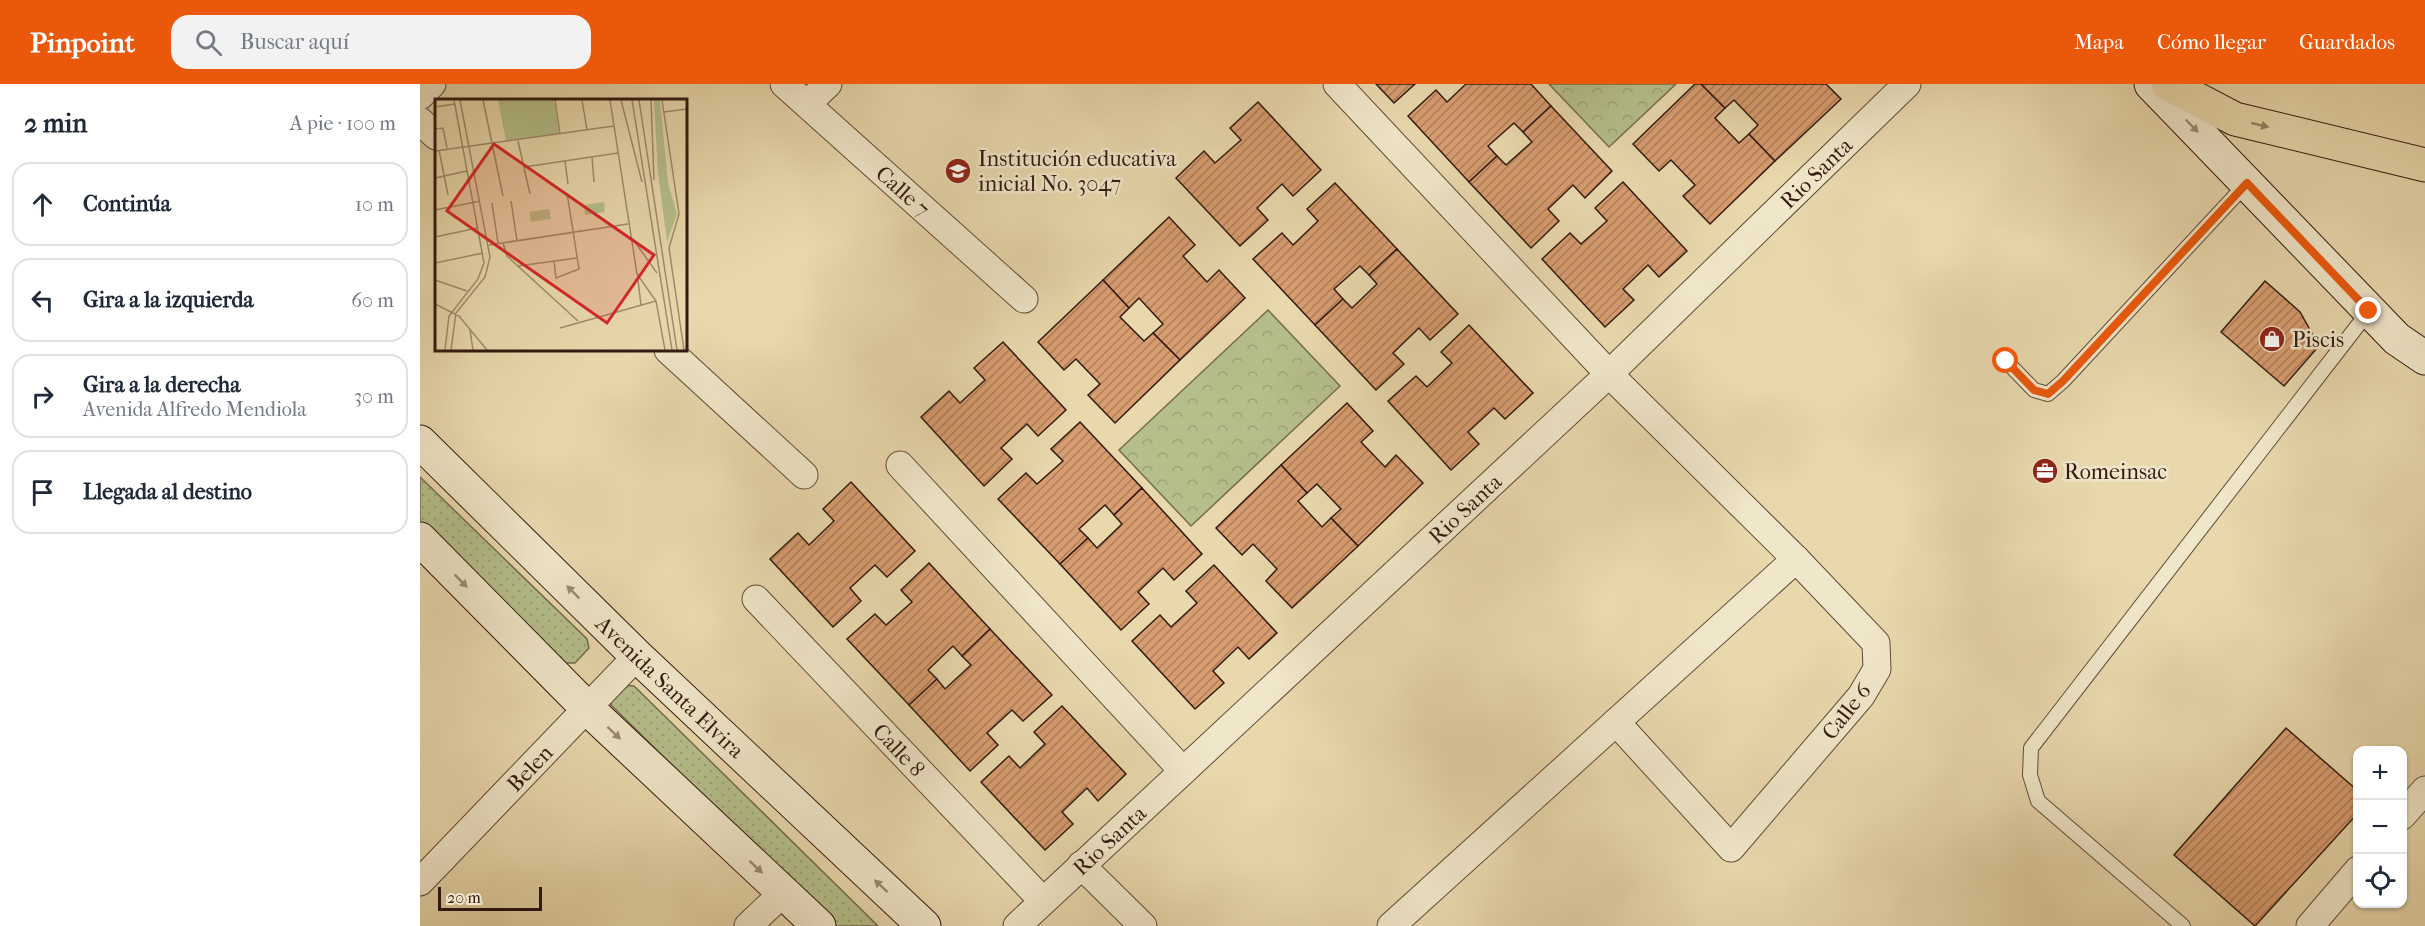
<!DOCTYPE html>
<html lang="es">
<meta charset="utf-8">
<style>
body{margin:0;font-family:"IM FELL French Canon",serif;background:#f2f2f3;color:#1f2937}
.controls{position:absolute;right:18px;bottom:18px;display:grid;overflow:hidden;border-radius:12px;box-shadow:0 2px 4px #0004}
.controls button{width:54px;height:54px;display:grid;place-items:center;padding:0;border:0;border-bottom:2px solid #e0e1e3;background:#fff;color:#1f2937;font:30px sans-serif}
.scale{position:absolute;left:18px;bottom:15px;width:104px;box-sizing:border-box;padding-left:6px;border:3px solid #321a11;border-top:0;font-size:16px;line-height:21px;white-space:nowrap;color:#321a11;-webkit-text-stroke:4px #f0e6c9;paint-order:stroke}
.stop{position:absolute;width:18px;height:18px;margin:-14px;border:4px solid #ea580c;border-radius:50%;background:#fff}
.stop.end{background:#ea580c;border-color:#fff;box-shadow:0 2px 6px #0008}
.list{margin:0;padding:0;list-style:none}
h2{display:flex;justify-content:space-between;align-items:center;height:78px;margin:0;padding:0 24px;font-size:26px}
h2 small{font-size:20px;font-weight:400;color:#747a83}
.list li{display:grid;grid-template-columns:39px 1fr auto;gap:18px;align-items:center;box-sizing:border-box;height:84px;margin:0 12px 12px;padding:0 12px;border:2px solid #e0e1e3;border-radius:18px}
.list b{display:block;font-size:22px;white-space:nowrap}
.list p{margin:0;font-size:20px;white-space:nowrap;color:#747a83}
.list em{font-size:20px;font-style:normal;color:#747a83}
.icon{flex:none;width:33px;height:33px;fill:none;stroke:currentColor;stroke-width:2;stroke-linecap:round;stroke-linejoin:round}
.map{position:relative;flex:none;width:2005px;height:842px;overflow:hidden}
header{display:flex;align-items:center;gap:36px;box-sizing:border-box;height:84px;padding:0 30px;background:#ea580c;color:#fff}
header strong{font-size:28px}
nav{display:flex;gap:33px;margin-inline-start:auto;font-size:21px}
.search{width:420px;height:54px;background:#f2f2f3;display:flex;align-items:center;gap:15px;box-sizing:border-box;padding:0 21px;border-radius:18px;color:#747a83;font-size:22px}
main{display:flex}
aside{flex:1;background:#fff}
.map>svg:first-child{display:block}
</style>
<header>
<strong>Pinpoint</strong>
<div class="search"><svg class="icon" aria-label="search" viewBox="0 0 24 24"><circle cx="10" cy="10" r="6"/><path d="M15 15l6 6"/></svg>Buscar aquí</div>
<nav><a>Mapa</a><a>Cómo llegar</a><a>Guardados</a></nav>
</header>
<main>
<aside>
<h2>2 min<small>A pie · 100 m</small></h2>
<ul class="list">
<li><svg class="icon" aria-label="ahead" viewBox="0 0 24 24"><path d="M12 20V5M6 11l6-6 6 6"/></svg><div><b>Continúa</b></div><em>10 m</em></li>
<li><svg class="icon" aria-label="left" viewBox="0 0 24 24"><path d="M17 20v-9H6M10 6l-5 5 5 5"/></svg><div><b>Gira a la izquierda</b></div><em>60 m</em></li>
<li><svg class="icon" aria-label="right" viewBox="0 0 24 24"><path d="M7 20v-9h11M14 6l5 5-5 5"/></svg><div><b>Gira a la derecha</b><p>Avenida Alfredo Mendiola</p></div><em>30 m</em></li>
<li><svg class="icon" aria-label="arrive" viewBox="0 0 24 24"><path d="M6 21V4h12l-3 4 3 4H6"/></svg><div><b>Llegada al destino</b></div></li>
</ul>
</aside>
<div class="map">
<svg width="2005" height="842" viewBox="0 0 2005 842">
<defs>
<pattern id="grass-dots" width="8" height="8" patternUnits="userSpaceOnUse" patternTransform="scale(1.5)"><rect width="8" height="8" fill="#b5bf8a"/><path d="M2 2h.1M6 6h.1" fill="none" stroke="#9ca476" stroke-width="1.8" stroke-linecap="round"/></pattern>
<pattern id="forest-crowns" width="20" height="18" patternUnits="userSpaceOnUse" patternTransform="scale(1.5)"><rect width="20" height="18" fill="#b5bf8a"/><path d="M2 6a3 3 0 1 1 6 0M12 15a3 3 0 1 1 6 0" fill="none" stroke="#9ca476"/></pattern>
<pattern id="building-hatch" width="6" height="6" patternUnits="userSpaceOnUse" patternTransform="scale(1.5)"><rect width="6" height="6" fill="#d79c6f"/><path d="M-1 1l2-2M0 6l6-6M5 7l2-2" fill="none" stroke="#af7e5a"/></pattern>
</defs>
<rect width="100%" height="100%" fill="#e8d8ac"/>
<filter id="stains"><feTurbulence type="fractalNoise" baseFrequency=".00333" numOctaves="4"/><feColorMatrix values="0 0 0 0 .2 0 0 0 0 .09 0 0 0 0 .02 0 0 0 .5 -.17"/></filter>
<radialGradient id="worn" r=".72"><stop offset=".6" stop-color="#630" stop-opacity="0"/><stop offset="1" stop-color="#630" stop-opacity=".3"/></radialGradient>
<g fill="url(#grass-dots)" stroke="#746c4e" stroke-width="1.5">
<polygon points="0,393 167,555 169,564 155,579 146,579 0,438"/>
<polygon points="204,601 214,602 458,842 416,842 191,621 192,614"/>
</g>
<g fill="url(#forest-crowns)" stroke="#746c4e" stroke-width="1.5">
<polygon points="1129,0 1256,0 1189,63"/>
<polygon points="848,226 920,302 771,442 699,366"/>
</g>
<g fill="url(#building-hatch)" stroke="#321a11" stroke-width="1.5">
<polygon points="956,0 995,0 974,19"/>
<polygon points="1046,0 1111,0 1131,22 1103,48 1094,39 1068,62 1077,72 1049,98 988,32 1016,6 1027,18"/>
<polygon points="1275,0 1281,0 1305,24 1295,34 1319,59 1329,50 1355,77 1290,140 1263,112 1275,101 1251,76 1239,87 1213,60"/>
<polygon points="1281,0 1406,0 1421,15 1355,77 1329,50 1338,41 1314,16 1305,24"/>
<polygon points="838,18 901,86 873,112 862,100 837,124 848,136 820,162 756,94 784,67 795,79 821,56 810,44"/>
<polygon points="1131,22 1192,87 1165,114 1153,101 1128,125 1139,137 1111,164 1049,98 1077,72 1086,81 1112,58 1103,48"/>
<polygon points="1203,98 1267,167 1239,193 1228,181 1203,205 1214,216 1185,243 1122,175 1150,149 1161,160 1187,137 1175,124"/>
<polygon points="915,99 977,165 949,191 940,182 914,205 923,215 895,241 833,175 862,149 873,161 898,137 887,125"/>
<polygon points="749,133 775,161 763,172 787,198 799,186 825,214 760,276 733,249 743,240 719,214 709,224 683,196"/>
<polygon points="977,165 1038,230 1010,256 999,244 973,269 984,280 956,306 895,241 923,215 932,224 957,200 949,191"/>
<polygon points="683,196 709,224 700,233 724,257 733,249 760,276 695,339 668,311 680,300 656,275 644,286 618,258"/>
<polygon points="1845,197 1880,228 1899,262 1864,302 1801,248"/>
<polygon points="1049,241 1113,309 1085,335 1074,324 1048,348 1059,360 1031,386 968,317 996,292 1007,303 1032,279 1021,268"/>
<polygon points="583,258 646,326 618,352 607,340 581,364 592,375 564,402 501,333 529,307 540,319 565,296 554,284"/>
<polygon points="927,319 953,347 941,358 965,383 976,371 1003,399 938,462 911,434 921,425 897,400 887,409 861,381"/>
<polygon points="660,338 722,404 694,431 685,421 659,445 668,454 640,480 578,415 606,389 617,400 643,377 631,365"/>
<polygon points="861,381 887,409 878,417 902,443 911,434 938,462 872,524 846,497 857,485 833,460 822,471 796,444"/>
<polygon points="431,398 495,467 467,493 455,481 430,504 441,517 413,543 350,475 378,449 389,461 414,437 403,425"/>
<polygon points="722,404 782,470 754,496 743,484 718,508 729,520 701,546 640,480 668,454 677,464 702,440 694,431"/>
<polygon points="509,479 570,545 542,572 533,562 508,586 517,595 489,621 427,555 455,530 466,541 492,518 481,506"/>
<polygon points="794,481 857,549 829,575 818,563 793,587 804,599 775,625 712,557 740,531 751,543 777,519 766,507"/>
<polygon points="570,545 632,611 603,637 592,626 567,649 578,661 550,687 489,621 517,595 525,605 551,581 542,572"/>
<polygon points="642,622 706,690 678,717 667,704 642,728 653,740 625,766 561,698 589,672 600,684 625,660 614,648"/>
<polygon points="1866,644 1938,707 1938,729 1835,842 1754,771"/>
</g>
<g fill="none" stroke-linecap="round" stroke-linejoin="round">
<g stroke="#604a38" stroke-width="16">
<g id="lane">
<polyline points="1586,277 1614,306 1628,310 1643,297 1827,99"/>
<polyline points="1763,842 1618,717 1610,691 1611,664 1949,227"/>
</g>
</g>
<g stroke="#604a38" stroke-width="29">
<g id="street">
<path id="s1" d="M364 0 604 215"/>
<polyline points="917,0 1189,290 1376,475 1456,559 1457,585 1441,612 1311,764 1196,638"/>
<polyline points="0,12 12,0"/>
<polyline points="387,20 408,0"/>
<polyline points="0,37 16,52"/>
<polyline points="248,266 384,391"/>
<polyline points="480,381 763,687"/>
<path id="s2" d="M336 515 623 817"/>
<polyline points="1982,732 2005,706"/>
<polyline points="661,781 723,842"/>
<path id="s3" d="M0 798 217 572"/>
<polyline points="328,842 363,809"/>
<path id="s4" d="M597 842 1189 290 1487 0"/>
<polyline points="971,842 1376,475"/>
<polyline points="1890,842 1938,786"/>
</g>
</g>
<g stroke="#321a11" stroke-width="35">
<g id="secondary">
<polyline points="1731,0 1977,255 2005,274"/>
<path id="s5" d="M0 358 217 572 504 842"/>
<polyline points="0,455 167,624 399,842"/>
</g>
</g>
<g stroke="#321a11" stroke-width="35">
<polyline id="highway" points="1748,0 1815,35 2005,81"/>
</g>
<use href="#lane" stroke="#f0e6c9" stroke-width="14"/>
<use href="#street" stroke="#f0e6c9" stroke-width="27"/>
<use href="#secondary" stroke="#f0e6c9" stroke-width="33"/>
<use href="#highway" stroke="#e8d8ac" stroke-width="33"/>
</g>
<defs><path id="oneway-solid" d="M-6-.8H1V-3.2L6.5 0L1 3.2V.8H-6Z" transform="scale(1.5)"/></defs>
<use fill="#968266" href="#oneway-solid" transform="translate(1840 41) rotate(13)"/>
<g fill="#9a8a76">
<use href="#oneway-solid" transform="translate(1772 42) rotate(46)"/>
<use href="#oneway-solid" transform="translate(41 497) rotate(45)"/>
<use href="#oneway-solid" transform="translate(153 508) rotate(-135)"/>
<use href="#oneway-solid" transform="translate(194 649) rotate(43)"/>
<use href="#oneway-solid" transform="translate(336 783) rotate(43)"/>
<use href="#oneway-solid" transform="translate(461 802) rotate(-137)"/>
</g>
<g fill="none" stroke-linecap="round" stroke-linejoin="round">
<polyline stroke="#ea580c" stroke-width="8" points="1586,277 1614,306 1628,310 1643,297 1827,99 1949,227"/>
</g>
<defs>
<g id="school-disc" transform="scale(1.35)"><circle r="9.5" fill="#8f2418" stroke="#f0e6c9"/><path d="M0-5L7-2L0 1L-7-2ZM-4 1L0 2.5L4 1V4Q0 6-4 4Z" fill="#fff"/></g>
<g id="shop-disc" transform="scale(1.35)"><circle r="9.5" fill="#8f2418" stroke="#f0e6c9"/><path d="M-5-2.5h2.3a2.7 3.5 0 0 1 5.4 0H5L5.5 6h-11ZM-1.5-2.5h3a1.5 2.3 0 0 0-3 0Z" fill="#fff"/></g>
<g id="office-disc" transform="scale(1.35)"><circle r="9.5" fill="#8f2418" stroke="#f0e6c9"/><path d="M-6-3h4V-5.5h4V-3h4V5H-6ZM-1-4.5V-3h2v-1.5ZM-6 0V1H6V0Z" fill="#fff"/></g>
</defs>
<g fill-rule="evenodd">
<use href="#school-disc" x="538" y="87"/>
<use href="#shop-disc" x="1852" y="255"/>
<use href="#office-disc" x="1625" y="387"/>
</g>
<g text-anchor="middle" stroke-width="5" stroke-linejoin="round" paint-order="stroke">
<g font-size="22" fill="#321a11" stroke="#f0e6c9" text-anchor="start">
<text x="558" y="82">Institución educativa<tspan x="558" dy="25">inicial No. 3047</tspan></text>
<text x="1872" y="263">Piscis</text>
<text x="1644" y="395">Romeinsac</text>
</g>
<g font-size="22" fill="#321a11" stroke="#f0e6c9">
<text dy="8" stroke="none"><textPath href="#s4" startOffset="1098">Rio Santa</textPath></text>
<text dy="8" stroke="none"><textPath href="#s1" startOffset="160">Calle 7</textPath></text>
<text dy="8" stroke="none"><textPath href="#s4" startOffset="612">Rio Santa</textPath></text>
<text dy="8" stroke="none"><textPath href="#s5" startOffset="350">Avenida Santa Elvira</textPath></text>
<text transform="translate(1426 627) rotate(-52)" y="8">Calle 6</text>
<text dy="8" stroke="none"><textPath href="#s2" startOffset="208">Calle 8</textPath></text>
<text dy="8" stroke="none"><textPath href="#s3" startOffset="158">Belen</textPath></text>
<text dy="8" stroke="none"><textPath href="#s4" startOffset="126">Rio Santa</textPath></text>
</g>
</g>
<g transform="translate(15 15)">
<rect width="252" height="252" fill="#e8d8ac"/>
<path d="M63 1H119L124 34 71 42ZM219 1H225L233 84 242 115 232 143 223 74ZM169 103 170 113 150 116 149 106ZM114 110 116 120 96 123 94 113Z" fill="#b5bf8a"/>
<path fill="none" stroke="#9f8c6e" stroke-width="1.5" d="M48 1 68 97M120 1 125 35M147 1 152 31M175 1 202 175 221 202 230 251M186 1 207 83M197 1 237 251M204 1 242 251M216 1 219 81M227 1 244 115 234 149 249 251M0 8 20 5M229 13 252 10M0 30 8 29 12 49M83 42 95 95M4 51 13 96M0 52 179 27M157 58 159 83M130 62 133 85M89 68 183 54M0 79 32 72M76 102 82 142M57 104 63 144M0 111 45 102M0 138 42 129M197 139 222 174M68 144 72 157 143 222M54 146 193 125M119 162 121 179 144 170 132 94M0 164 48 154M83 167 142 159M0 181 32 192M203 181 206 206M0 205 24 217 52 251M125 229 221 202M35 231 38 251M10 251 14 217 43 180 49 164 19 1M16 251 21 214 50 178 55 158 25 1"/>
<path fill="#d62828" fill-opacity="0.15" stroke="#d62828" stroke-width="3" d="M59 45 219 156 172 224 12 112Z"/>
<rect width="252" height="252" fill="none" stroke="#321a11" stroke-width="3"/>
</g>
<rect width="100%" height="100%" filter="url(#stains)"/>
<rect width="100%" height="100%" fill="url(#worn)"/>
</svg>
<div class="controls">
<button>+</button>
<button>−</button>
<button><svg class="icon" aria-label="locate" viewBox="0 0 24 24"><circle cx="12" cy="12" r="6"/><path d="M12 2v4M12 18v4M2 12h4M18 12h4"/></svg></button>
</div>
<div class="scale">20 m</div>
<div class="stop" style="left:1586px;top:277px"></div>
<div class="stop end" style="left:1949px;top:227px"></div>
</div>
</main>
